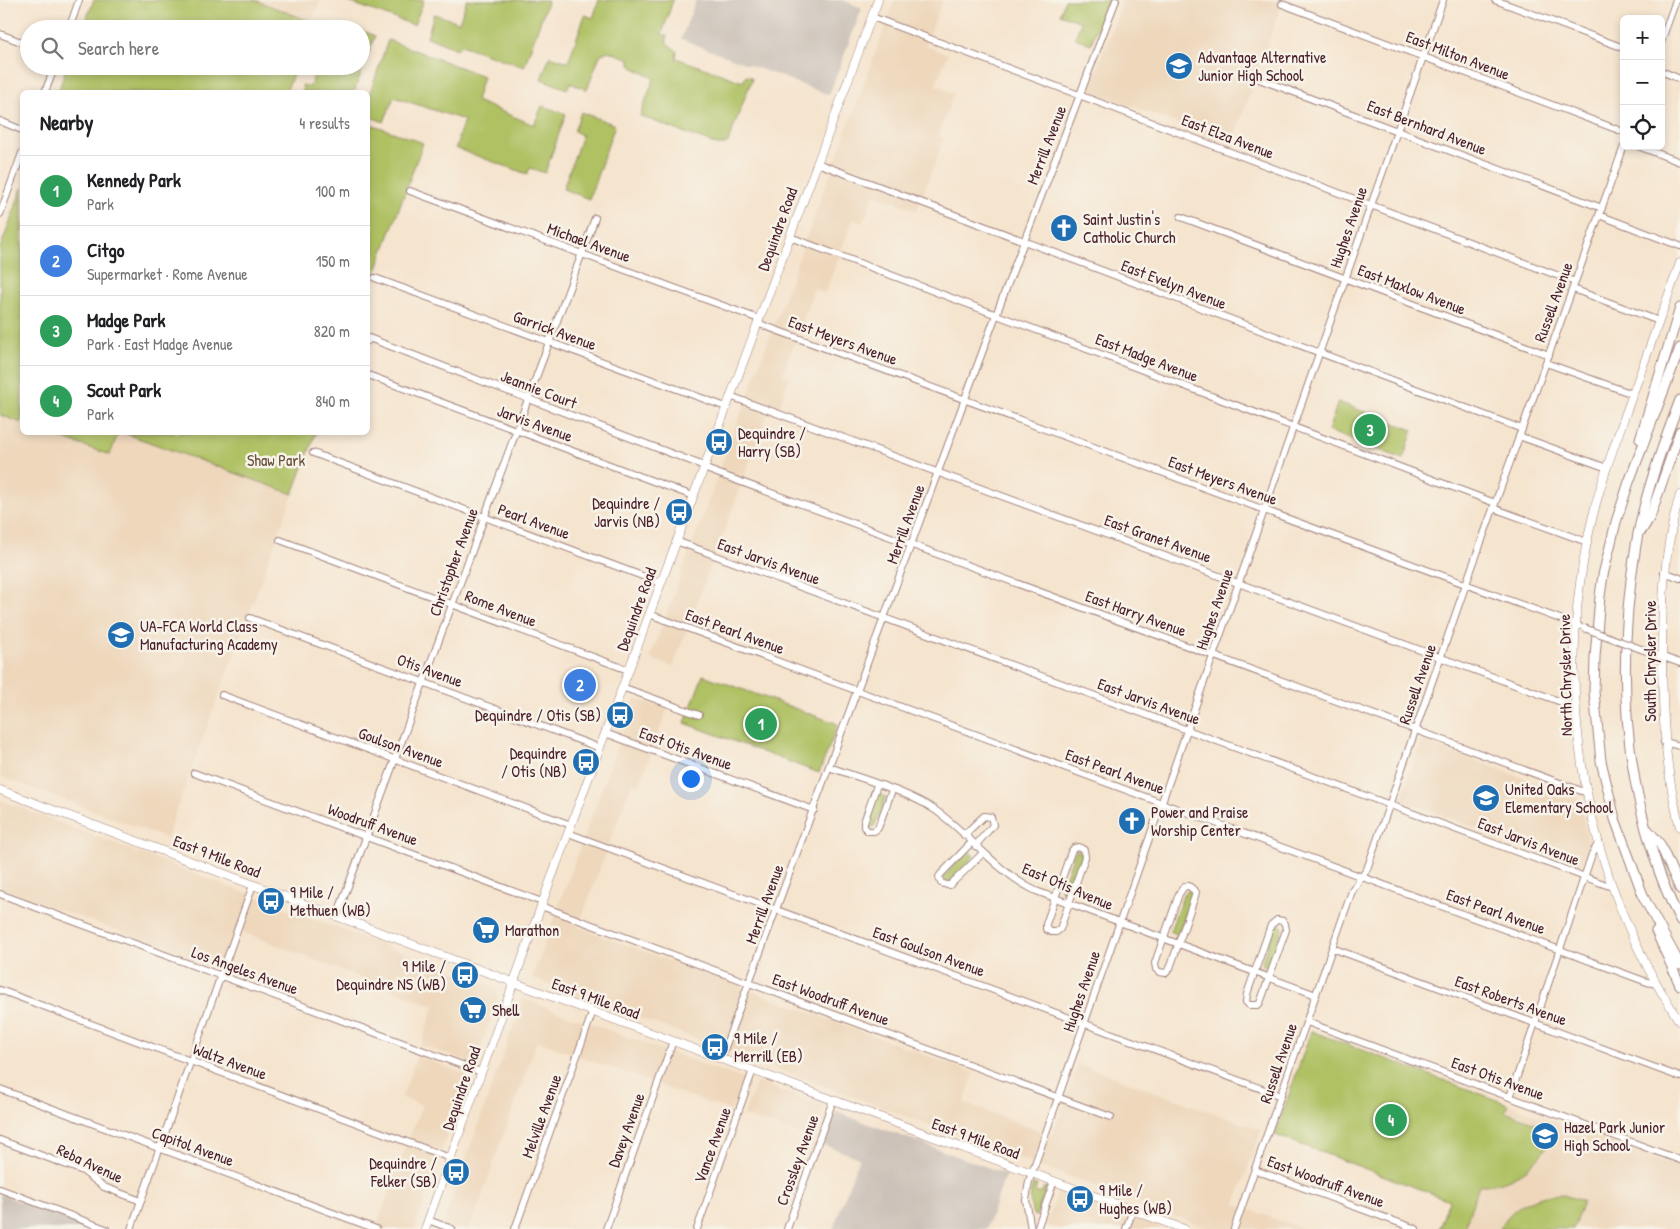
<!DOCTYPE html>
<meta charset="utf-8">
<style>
body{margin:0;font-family:"Patrick Hand",sans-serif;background:#f6f6f6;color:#202124}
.controls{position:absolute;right:15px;top:15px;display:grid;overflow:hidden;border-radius:8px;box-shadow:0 2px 8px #0003}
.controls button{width:45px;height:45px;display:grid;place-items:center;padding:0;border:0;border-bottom:1px solid #e0e0e0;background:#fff;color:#202124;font:25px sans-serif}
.you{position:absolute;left:690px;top:778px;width:18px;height:18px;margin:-12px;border:4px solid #fff;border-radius:50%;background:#1a73e8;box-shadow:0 0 0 8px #1a73e833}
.badge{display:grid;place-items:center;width:32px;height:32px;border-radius:50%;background:#d93025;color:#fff;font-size:16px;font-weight:700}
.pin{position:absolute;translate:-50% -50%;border:2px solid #fff;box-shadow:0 1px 5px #0006}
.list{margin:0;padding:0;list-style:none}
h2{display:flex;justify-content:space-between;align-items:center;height:65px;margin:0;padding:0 20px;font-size:21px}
h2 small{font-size:16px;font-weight:400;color:#757577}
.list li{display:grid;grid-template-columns:32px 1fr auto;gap:15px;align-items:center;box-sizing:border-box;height:70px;padding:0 20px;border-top:1px solid #e0e0e0}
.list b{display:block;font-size:19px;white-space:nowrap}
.list p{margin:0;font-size:16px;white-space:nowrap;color:#757577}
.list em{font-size:16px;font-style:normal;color:#757577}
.icon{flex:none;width:28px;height:28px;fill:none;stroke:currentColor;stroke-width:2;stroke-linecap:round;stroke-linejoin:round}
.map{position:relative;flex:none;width:1680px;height:1229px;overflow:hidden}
.search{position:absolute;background:#fff;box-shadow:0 2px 8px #0003;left:20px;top:20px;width:350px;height:55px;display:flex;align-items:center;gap:12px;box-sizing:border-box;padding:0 18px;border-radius:28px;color:#757577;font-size:19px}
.panel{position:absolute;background:#fff;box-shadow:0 2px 8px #0003;left:20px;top:90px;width:350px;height:345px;border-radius:8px}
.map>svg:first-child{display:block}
</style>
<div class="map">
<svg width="1680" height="1229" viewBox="0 0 1680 1229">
<rect width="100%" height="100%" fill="#f7f3e8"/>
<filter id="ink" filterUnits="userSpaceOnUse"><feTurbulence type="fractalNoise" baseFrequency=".02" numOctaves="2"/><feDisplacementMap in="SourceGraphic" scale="10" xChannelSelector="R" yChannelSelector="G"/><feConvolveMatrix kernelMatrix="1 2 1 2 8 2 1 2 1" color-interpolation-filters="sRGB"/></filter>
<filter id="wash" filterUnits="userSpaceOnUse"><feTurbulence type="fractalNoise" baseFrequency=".0096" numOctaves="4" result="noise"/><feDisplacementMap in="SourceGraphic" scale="20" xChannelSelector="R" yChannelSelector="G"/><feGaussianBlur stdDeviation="1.12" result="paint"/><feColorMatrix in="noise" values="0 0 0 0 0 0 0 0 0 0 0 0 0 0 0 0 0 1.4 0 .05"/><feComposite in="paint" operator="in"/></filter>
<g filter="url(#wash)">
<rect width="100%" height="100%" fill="#f5e4ce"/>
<g fill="#eed7bb">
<polygon points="255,0 320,0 312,22"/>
<polygon points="895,0 943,0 925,46 948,54 936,85 954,93 938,136 944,139 917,210 874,194 863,223 853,219 825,293 814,289 783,374 790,377 779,406 767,416 673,667 650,658"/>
<polygon points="1123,0 1283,0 1232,144 1089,90"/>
<polygon points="0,415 22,423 22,432 47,433 109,455 118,433 124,433 293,494 166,838 0,776"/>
<polygon points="635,698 667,710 639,785 632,782 578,927 974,1073 964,1103 1052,1136 1078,1064 1261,1130 1235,1204 1303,1229 1211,1229 532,978"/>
<polygon points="1422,741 1579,799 1589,844 1582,865 1579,866 1401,800"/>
<polygon points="0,800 496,988 498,999 475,1064 421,1045 434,1006 240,931 225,970 0,888"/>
<polygon points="523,999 743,1079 731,1111 537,1041 470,1229 441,1229"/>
<polygon points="417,1056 467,1075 415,1229 375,1229 422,1105 402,1097"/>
<polygon points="757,1082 823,1106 811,1139 767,1122 766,1124 743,1116"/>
<polygon points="1508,1104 1680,1168 1680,1229 1464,1229"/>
<polygon points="1059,1189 1163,1229 1059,1229 1046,1224"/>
</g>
<g fill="#ccc2b9">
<polygon points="696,0 842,0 862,8 829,95 681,39"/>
<polygon points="836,1112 1006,1174 986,1229 833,1229 859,1158 824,1145"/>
<polygon points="0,1194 92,1229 0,1229"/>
</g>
<g fill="#afc164" stroke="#7c7048">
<polygon points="94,0 255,0 312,22 309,29 82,29"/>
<polygon points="343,0 424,0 414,25"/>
<polygon points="467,0 548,0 524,67 461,45 457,49 427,37 434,14 459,22"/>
<polygon points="599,0 673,0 662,34 667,36 667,43 677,51 676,58 743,82 746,76 751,77 752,79 731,134 728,142 724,145 717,145 640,116 654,78 632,67 630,65 630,59 608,51 600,55 587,90 570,83 567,89 541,79 550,56 568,62 585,15 593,18"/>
<polygon points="1065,0 1108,0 1091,44 1075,38 1081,22 1060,14"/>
<polygon points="361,30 375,36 354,92 303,92 302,85 310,87 317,66 361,66"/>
<polygon points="388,40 483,76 476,101 534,125 542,106 566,114 545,173 530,168 527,174 455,148 459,142 458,138 464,120 394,97 384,122 368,116 368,99"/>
<polygon points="67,66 296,66 286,92 58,92"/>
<polygon points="581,112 615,125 589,199 563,189 582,135 574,131"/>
<polygon points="368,123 423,143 368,293"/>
<polygon points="22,188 22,423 0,415 0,249"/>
<polygon points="1338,402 1413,430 1403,459 1328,431"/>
<polygon points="47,433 118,432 118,433 110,455"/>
<polygon points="124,433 316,432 316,433 293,494"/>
<polygon points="703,675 838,724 819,773 685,723"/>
<polygon points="878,794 886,797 875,825 871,828 869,827 867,822"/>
<polygon points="968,850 974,856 951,881 946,882 943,878 945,875"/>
<polygon points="1078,850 1082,853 1082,856 1069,894 1061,891 1074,853"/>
<polygon points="1187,890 1191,892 1192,896 1178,935 1170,931 1184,893"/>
<polygon points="1278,924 1282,926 1282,929 1269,968 1261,965 1274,926"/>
<path d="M1311 1031 1508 1104 1505 1112 1555 1130C1543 1161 1514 1186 1479 1185L1464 1229H1439L1449 1200 1275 1135Z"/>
<path d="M1033 1184 1037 1185 1035 1191 1037 1193H1041L1044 1187 1047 1188 1036 1216 1033 1215C1030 1205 1029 1194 1033 1184Z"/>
<path d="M1560 1194 1583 1201 1573 1229H1500C1511 1205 1535 1196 1560 1194Z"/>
</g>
</g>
<g filter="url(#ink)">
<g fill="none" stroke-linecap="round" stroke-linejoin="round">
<g stroke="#a0827c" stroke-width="8">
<g id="minor">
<polyline points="1495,0 1624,48"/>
<polyline points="1282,4 1624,132"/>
<polyline points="872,17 1575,282"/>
<polyline points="69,29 79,0"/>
<polyline points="0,34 29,45"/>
<polyline points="1661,42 1676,0"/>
<polyline points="1661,71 1680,79"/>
<polyline points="1243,73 1602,208"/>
<polyline points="45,92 55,66"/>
<polyline points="0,121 22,130"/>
<polyline points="1638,146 1680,162"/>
<polyline points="817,163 1522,429"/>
<polyline points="410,191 759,319"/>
<polyline points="0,214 22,153"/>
<polyline points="1599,215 1680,246"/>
<polyline points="1181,217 1549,355"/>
<polyline points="790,237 1495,503"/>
<polyline points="375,278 726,407"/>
<polyline points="1573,289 1659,321"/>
<polyline points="757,323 1579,626"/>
<polyline points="368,341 369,338 704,466"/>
<polyline points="1546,363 1633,394"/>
<polyline points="368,375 693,496"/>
<polyline points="730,396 1564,703 1576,706"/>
<polyline points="1519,436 1607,468"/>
<polyline points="313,453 661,583"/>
<polyline points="703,468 1587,793"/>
<polyline points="1493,508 1587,542"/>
<polyline points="280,540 628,670"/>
<polyline points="676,541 1612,887"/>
<polyline points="1664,572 1680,578"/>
<polyline points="649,614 1647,982 1657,984"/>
<polyline points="250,618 600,748"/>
<polyline points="1641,649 1680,663"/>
<polyline points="622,687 699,715"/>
<polyline points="222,695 571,825"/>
<polyline points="605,733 814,810"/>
<polyline points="1664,742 1680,746"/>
<path d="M829 767C862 779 907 791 935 810 971 835 995 871 1036 891L1316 995"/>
<polyline points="194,773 542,902"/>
<polyline points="877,785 864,822 864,827 868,831 874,831 878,828 892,790"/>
<polyline points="568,833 1281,1096"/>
<polyline points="964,835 984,816 991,817 993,825 975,846"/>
<polyline points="972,842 941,874 939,877 941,883 947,885 950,885 983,853"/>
<polygon points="1079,847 1084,850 1085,857 1060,929 1056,932 1051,932 1046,929 1046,924 1071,852 1074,848"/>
<polygon points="1186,886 1189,886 1196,892 1195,896 1170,968 1166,973 1159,972 1156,969 1155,963 1179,894 1183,888"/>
<polyline points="0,894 481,1072"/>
<polyline points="541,906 1111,1117"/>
<polyline points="337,916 595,218"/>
<polygon points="1277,920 1283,921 1285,924 1286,930 1260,1003 1258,1005 1249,1005 1246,1002 1247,994 1271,925"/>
<polyline points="1332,948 1680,1077"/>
<polyline points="0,990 450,1158"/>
<polyline points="1307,1022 1680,1160"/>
<polyline points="721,1058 996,315 1116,0"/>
<polyline points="0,1089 376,1229"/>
<polyline points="1510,1097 1592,854 1599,842"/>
<polyline points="0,1140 83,1171 104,1187 141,1201"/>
<polyline points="1255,1170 1416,1229"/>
<polyline points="0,1189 106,1229"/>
<polyline points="428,1220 452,1229"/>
<polyline points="131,1229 253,885"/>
<polyline points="515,1229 593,1011"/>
<polyline points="606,1229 673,1041"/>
<polyline points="697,1229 753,1070"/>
<polyline points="787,1229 833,1100"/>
<polyline points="1031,1229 1026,1200 1029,1181 1443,0"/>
<polyline points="1037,1229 1054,1181"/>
<polyline points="1126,1229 1133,1210"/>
<polyline points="1234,1229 1352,891 1367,869 1466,584 1624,146"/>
</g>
</g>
<g stroke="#a0827c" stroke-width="9">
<g id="major">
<path d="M1680 263C1662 312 1645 361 1627 410 1613 449 1599 487 1590 528 1552 695 1585 879 1680 1022"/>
<path d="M1680 495C1663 552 1662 602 1662 661 1663 720 1665 770 1680 827"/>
<polyline points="0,790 526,987 1184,1229"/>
<polyline points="425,1229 548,887 878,0"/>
</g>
</g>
<g stroke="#a0827c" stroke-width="11">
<g id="highway">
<polyline points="1680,348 1629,482 1616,522 1603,575 1600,596 1595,657 1594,692 1601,761 1615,819 1644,898 1680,965"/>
<path d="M1680 400C1662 447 1644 496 1636 545 1619 648 1621 753 1653 853 1660 876 1669 899 1680 920"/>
<polyline points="1640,439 1680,308"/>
<polyline points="1642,530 1650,517 1680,431"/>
<polyline points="1648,830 1660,844 1680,889"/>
<polyline points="1656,931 1680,985"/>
</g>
</g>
<use href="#minor" stroke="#fff" stroke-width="6"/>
<use href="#major" stroke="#fff" stroke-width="8"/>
<use href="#highway" stroke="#fff" stroke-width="9"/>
<g stroke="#a0827c" stroke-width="8" stroke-linecap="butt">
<polyline id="minor-bridge" points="1584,628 1641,649"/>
</g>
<use href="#minor-bridge" stroke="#fff" stroke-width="6"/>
</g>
</g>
<defs>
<g id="school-disc" transform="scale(1.4375)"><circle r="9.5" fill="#1f6fb2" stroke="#f7f3e8"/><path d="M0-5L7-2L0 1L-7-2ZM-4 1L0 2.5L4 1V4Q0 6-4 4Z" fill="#fff"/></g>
<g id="church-disc" transform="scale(1.4375)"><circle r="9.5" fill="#1f6fb2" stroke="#f7f3e8"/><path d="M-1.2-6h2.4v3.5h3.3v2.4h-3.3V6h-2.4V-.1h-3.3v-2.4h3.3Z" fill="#fff"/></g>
<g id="bus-disc" transform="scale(1.4375)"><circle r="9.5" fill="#1f6fb2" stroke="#f7f3e8"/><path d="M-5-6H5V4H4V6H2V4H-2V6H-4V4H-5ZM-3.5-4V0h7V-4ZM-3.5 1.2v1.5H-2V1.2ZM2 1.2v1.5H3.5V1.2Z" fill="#fff"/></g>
<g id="supermarket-disc" transform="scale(1.4375)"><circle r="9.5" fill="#1f6fb2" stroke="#f7f3e8"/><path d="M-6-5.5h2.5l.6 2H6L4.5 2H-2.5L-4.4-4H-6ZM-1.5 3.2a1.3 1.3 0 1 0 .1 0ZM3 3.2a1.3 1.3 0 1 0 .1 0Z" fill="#fff"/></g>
</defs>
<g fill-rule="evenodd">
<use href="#school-disc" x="1179" y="66"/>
<use href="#church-disc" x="1064" y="228"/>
<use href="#bus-disc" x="719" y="442"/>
<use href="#bus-disc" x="679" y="512"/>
<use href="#school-disc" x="121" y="635"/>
<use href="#bus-disc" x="620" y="715"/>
<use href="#bus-disc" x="586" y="762"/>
<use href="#school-disc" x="1486" y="798"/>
<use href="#church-disc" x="1132" y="821"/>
<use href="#bus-disc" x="271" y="901"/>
<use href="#supermarket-disc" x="486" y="930"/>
<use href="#bus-disc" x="465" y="975"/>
<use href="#supermarket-disc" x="473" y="1010"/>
<use href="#bus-disc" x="715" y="1047"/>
<use href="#school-disc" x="1545" y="1136"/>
<use href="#bus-disc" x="456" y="1172"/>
<use href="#bus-disc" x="1080" y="1199"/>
</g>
<g text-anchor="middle" stroke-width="5" stroke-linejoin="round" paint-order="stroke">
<g font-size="16" fill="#4a1f2b" stroke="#f7f3e8">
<text transform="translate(1458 55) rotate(21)" y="6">East Milton Avenue</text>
<text transform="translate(1427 127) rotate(21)" y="6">East Bernhard Avenue</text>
<text transform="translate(1228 136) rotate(21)" y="6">East Elza Avenue</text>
<text transform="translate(1046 145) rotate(-69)" y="6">Merrill Avenue</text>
<text transform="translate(1348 227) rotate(-71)" y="6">Hughes Avenue</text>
<text transform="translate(777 229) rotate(-70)" y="6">Dequindre Road</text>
<text transform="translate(589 242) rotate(20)" y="6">Michael Avenue</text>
<text transform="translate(1174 284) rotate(21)" y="6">East Evelyn Avenue</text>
<text transform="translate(1412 289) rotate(21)" y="6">East Maxlow Avenue</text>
<text transform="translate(1553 302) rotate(-70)" y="6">Russell Avenue</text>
<text transform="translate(555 330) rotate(20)" y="6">Garrick Avenue</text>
<text transform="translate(843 340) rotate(20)" y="6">East Meyers Avenue</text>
<text transform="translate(1147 357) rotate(21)" y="6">East Madge Avenue</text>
<text transform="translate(539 389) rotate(21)" y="6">Jeannie Court</text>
<text transform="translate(535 423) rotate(20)" y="6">Jarvis Avenue</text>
<text transform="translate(1223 480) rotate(20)" y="6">East Meyers Avenue</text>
<text transform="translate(534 521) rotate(20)" y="6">Pearl Avenue</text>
<text transform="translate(905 524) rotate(-70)" y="6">Merrill Avenue</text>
<text transform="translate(1158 538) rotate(20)" y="6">East Granet Avenue</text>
<text transform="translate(769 561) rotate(20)" y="6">East Jarvis Avenue</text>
<text transform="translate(453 562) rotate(-70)" y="6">Christopher Avenue</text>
<text transform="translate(501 608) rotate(21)" y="6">Rome Avenue</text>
<text transform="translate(636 609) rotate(-70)" y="6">Dequindre Road</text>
<text transform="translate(1214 609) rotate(-71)" y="6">Hughes Avenue</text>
<text transform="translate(1136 613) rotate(20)" y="6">East Harry Avenue</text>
<text transform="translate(735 631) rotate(20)" y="6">East Pearl Avenue</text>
<text transform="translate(1650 661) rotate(-90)" y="6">South Chrysler Drive</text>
<text transform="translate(430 670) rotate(20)" y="6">Otis Avenue</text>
<text transform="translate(1565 675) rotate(-91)" y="6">North Chrysler Drive</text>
<text transform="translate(1417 684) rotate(-71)" y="6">Russell Avenue</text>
<text transform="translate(1149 701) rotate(20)" y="6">East Jarvis Avenue</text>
<text transform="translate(401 747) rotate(20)" y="6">Goulson Avenue</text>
<text transform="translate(686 748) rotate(20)" y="6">East Otis Avenue</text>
<text transform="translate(1115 771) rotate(20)" y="6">East Pearl Avenue</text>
<text transform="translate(373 824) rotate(20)" y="6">Woodruff Avenue</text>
<text transform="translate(1529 841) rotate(21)" y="6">East Jarvis Avenue</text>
<text transform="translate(217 856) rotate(21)" y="6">East 9 Mile Road</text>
<text transform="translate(1068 886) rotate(23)" y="6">East Otis Avenue</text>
<text transform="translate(764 904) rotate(-70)" y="6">Merrill Avenue</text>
<text transform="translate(1496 911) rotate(20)" y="6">East Pearl Avenue</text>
<text transform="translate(929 951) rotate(20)" y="6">East Goulson Avenue</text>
<text transform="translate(245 970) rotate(20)" y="6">Los Angeles Avenue</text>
<text transform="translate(1081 991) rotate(-71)" y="6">Hughes Avenue</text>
<text transform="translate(596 998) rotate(20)" y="6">East 9 Mile Road</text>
<text transform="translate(831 999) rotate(20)" y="6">East Woodruff Avenue</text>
<text transform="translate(1511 1000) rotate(20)" y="6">East Roberts Avenue</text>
<text transform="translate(230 1061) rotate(20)" y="6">Waltz Avenue</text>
<text transform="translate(1278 1063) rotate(-71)" y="6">Russell Avenue</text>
<text transform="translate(1498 1078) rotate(20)" y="6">East Otis Avenue</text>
<text transform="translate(461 1088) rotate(-71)" y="6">Dequindre Road</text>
<text transform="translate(541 1116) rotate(-70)" y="6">Melville Avenue</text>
<text transform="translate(626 1130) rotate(-70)" y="6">Davey Avenue</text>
<text transform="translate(976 1138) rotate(20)" y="6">East 9 Mile Road</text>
<text transform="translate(712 1145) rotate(-70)" y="6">Vance Avenue</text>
<text transform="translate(193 1146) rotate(20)" y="6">Capitol Avenue</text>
<text transform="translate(797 1160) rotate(-70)" y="6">Crossley Avenue</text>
<text transform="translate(90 1163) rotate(25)" y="6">Reba Avenue</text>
<text transform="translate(1326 1181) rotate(20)" y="6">East Woodruff Avenue</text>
</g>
<g font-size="16" fill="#4a1f2b" stroke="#f7f3e8" text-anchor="start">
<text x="1198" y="63">Advantage Alternative<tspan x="1198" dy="18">Junior High School</tspan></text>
<text x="1083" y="225">Saint Justin's<tspan x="1083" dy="18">Catholic Church</tspan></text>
<text x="738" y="439">Dequindre /<tspan x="738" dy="18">Harry (SB)</tspan></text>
<text x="660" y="509" text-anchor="end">Dequindre /<tspan x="660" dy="18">Jarvis (NB)</tspan></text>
<text x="140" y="632">UA-FCA World Class<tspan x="140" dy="18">Manufacturing Academy</tspan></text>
<text x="601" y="721" text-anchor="end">Dequindre / Otis (SB)</text>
<text x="567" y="759" text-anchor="end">Dequindre<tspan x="567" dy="18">/ Otis (NB)</tspan></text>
<text x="1505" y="795">United Oaks<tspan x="1505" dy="18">Elementary School</tspan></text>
<text x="1151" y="818">Power and Praise<tspan x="1151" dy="18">Worship Center</tspan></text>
<text x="290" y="898">9 Mile /<tspan x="290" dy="18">Methuen (WB)</tspan></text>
<text x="505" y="936">Marathon</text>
<text x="446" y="972" text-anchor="end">9 Mile /<tspan x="446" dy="18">Dequindre NS (WB)</tspan></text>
<text x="492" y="1016">Shell</text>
<text x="734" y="1044">9 Mile /<tspan x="734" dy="18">Merrill (EB)</tspan></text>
<text x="1564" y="1133">Hazel Park Junior<tspan x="1564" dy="18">High School</tspan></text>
<text x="437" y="1169" text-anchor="end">Dequindre /<tspan x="437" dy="18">Felker (SB)</tspan></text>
<text x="1099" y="1196">9 Mile /<tspan x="1099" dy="18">Hughes (WB)</tspan></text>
</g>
<g font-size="16" fill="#68503c" stroke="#f7f3e8">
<text x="276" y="466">Shaw Park</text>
</g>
</g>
</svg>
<div class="controls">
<button>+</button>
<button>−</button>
<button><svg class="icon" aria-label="locate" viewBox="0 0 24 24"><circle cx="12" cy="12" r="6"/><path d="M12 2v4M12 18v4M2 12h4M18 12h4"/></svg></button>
</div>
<div class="you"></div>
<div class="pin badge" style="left:761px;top:724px;background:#2e9e5b">1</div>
<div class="pin badge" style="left:580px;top:685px;background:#3f7fe0">2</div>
<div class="pin badge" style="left:1370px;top:430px;background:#2e9e5b">3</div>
<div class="pin badge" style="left:1391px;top:1120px;background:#2e9e5b">4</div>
<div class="search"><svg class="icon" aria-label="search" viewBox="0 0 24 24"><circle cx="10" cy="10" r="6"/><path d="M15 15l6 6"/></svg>Search here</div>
<section class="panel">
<h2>Nearby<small>4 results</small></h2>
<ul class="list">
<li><span class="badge" style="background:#2e9e5b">1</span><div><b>Kennedy Park</b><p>Park</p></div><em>100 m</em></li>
<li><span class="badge" style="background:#3f7fe0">2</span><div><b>Citgo</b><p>Supermarket · Rome Avenue</p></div><em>150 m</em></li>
<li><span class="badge" style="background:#2e9e5b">3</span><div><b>Madge Park</b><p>Park · East Madge Avenue</p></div><em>820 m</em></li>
<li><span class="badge" style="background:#2e9e5b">4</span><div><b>Scout Park</b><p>Park</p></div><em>840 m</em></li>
</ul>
</section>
</div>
